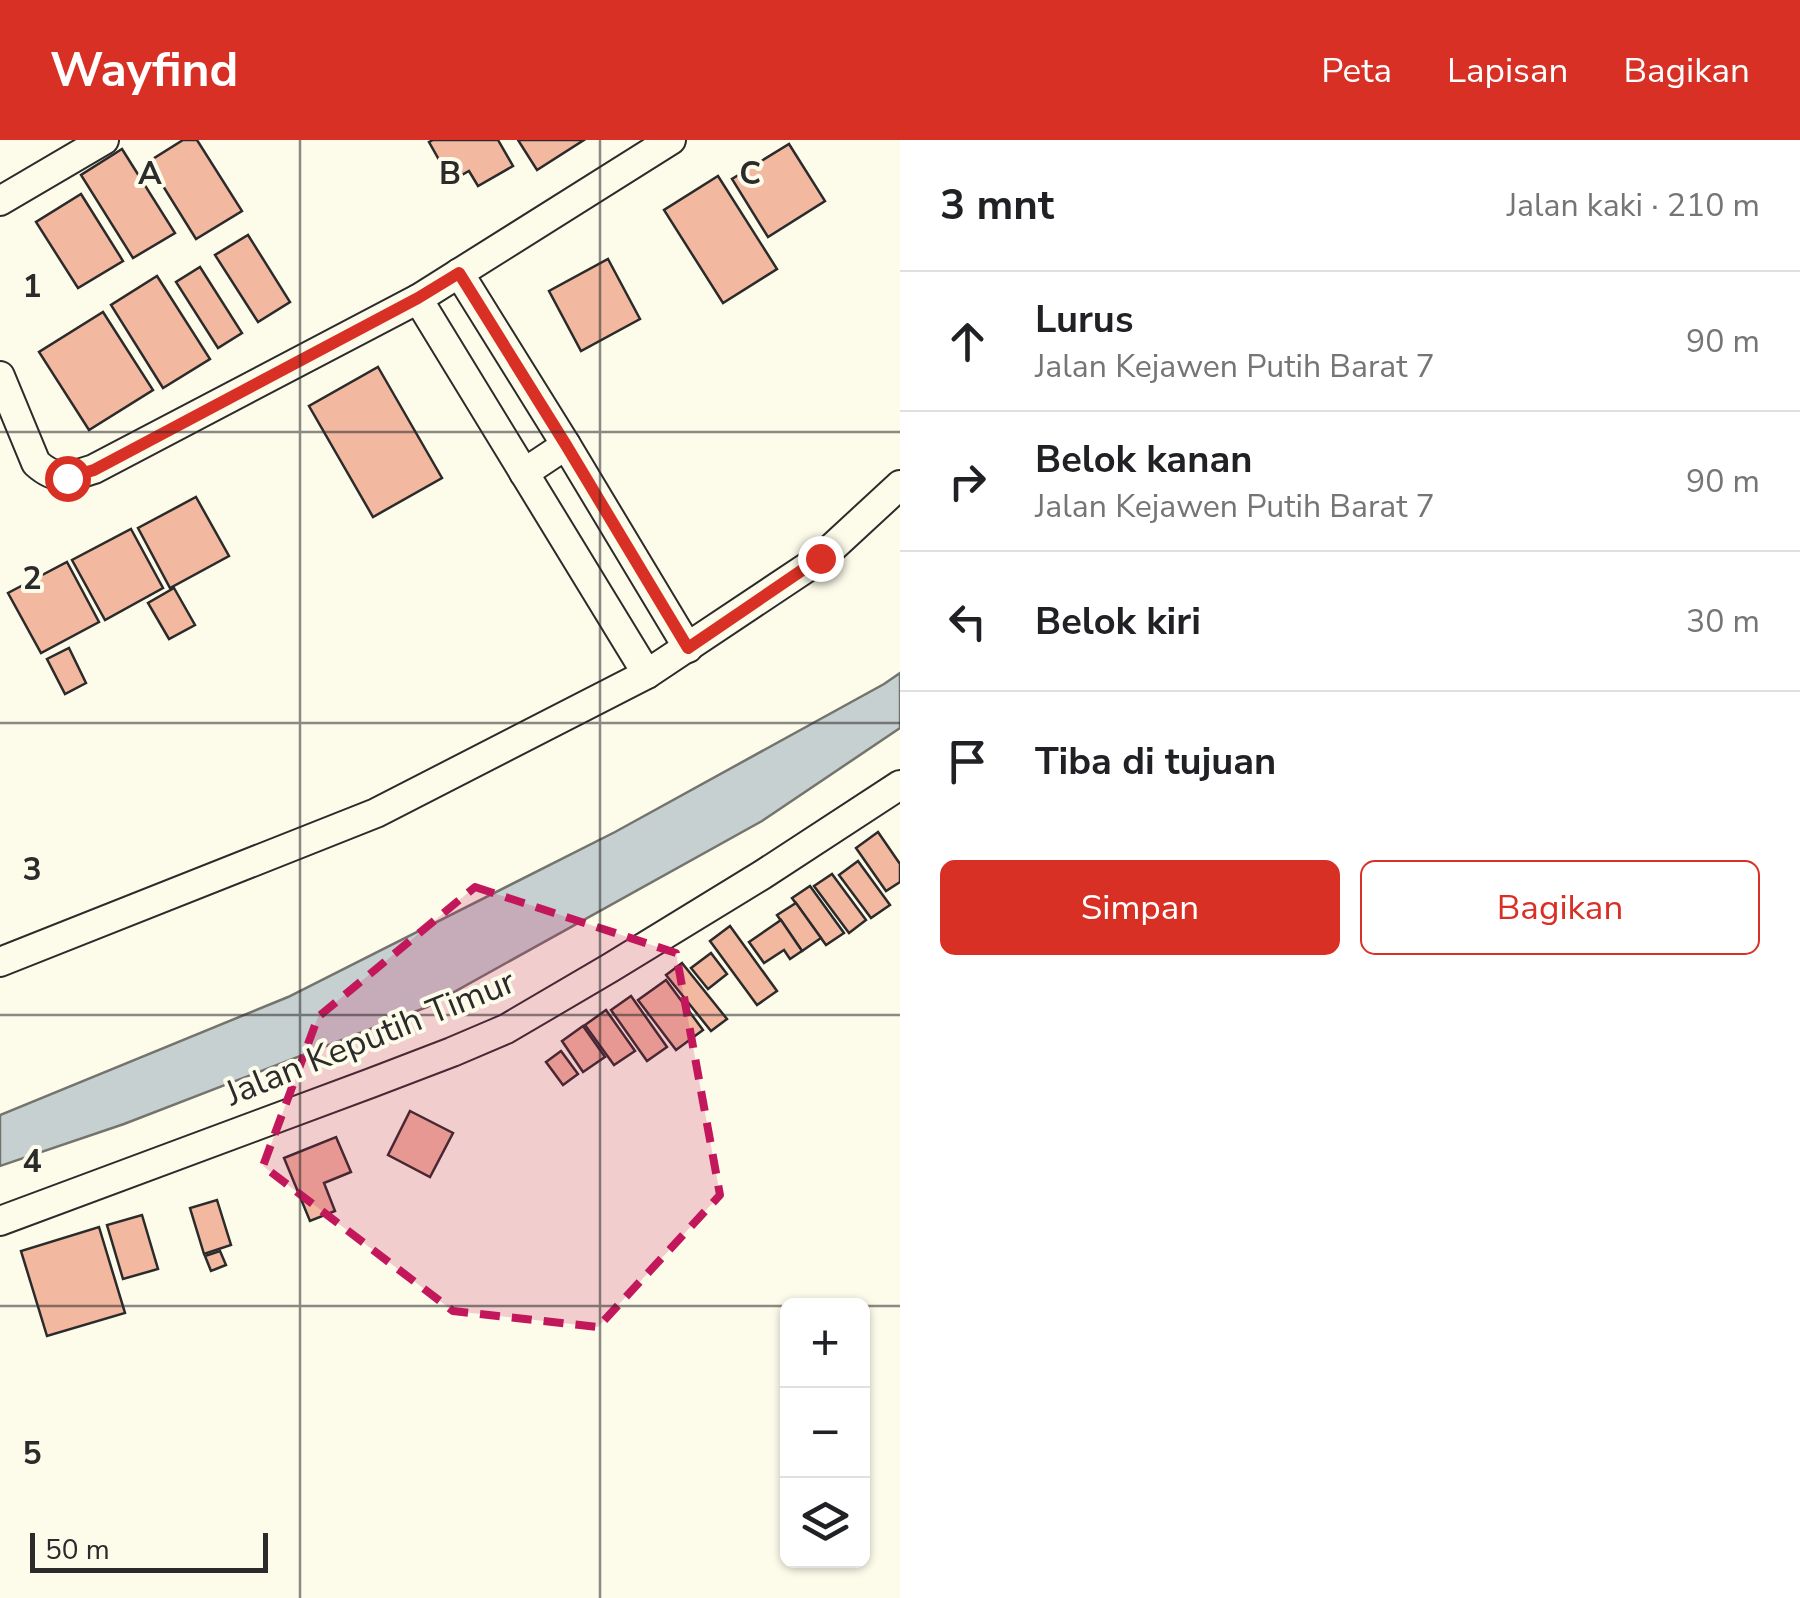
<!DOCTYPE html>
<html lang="id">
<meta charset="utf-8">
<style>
body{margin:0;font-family:"Nunito Sans",sans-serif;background:#f6f6f6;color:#202124}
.controls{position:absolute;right:30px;bottom:30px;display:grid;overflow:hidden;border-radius:15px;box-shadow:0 2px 8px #0004}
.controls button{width:90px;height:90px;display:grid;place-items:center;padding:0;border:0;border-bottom:2px solid #e0e0e0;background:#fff;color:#202124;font:50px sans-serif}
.scale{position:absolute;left:30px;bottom:25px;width:238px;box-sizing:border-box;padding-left:10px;border:5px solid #2b2b2b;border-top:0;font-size:28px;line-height:35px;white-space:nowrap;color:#2b2b2b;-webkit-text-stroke:8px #fdfbea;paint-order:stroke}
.stop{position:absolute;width:30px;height:30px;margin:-22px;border:8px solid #d93025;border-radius:50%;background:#fff}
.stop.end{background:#d93025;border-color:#fff;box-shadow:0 2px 10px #0008}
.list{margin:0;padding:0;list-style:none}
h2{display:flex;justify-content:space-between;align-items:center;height:130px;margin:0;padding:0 40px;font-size:42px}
h2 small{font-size:32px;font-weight:400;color:#757577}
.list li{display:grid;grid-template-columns:65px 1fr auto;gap:30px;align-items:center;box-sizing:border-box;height:140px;padding:0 40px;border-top:2px solid #e0e0e0}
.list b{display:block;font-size:38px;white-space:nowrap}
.list p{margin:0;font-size:32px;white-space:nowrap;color:#757577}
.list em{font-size:32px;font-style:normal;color:#757577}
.actions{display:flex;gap:20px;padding:30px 40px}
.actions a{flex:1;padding:22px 0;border:2px solid #d93025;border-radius:15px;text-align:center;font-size:35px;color:#d93025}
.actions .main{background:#d93025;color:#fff}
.icon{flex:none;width:55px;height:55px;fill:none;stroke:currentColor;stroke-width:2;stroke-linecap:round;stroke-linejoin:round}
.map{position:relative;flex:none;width:900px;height:1458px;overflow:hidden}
header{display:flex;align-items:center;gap:60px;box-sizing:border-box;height:140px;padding:0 50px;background:#d93025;color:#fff}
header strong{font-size:48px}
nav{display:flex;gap:55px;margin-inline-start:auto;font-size:35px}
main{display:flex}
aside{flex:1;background:#fff}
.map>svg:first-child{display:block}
</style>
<header>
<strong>Wayfind</strong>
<nav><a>Peta</a><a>Lapisan</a><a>Bagikan</a></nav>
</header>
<main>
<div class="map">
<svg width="900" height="1458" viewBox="0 0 900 1458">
<rect width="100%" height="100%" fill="#fdfbea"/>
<polygon fill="#c7d0d0" stroke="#74746e" stroke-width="2.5" points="900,533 900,588 762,681 427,867 124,984 0,1026 0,975 288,857 615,692 884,544"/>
<g fill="#f2b8a0" stroke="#2b2b2b" stroke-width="2.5">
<polygon points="183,0 197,0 242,71 196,99 148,22"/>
<polygon points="433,0 498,0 513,26 478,46 469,31 451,41 429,2"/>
<polygon points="518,0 584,0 537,30"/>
<polygon points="789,4 825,61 768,97 732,39"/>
<polygon points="122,9 175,93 133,118 81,35"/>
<polygon points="718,36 777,129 723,163 664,70"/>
<polygon points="81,54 123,121 78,148 36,82"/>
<polygon points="248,95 290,162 258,182 215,115"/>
<polygon points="608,119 640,179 581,211 549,151"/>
<polygon points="200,127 242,193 218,208 176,142"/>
<polygon points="157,136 210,219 163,248 111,165"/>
<polygon points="103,172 153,250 89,290 39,212"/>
<polygon points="378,227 442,338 373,377 309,266"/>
<polygon points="196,357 229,416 170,448 138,388"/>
<polygon points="131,389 163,448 105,480 72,420"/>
<polygon points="67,422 99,482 41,513 8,453"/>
<polygon points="174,448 195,485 169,499 148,463"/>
<polygon points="69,508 86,543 65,554 47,519"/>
<polygon points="878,692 900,724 900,742 886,751 856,708"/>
<polygon points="858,721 890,765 871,778 839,735"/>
<polygon points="832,734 866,780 849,793 814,746"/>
<polygon points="810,746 844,793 826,805 792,758"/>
<polygon points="796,763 821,798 802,811 777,775"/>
<polygon points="781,780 802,811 790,819 784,810 764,823 749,802"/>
<polygon points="730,786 777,851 757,865 710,801"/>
<polygon points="711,813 727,834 708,849 691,828"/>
<polygon points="682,823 727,879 711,891 666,835"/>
<polygon points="666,840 703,890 676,910 638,860"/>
<polygon points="631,856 667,907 647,921 611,870"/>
<polygon points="606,870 635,911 614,925 585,885"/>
<polygon points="583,886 605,917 583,932 562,901"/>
<polygon points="561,911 578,934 563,945 546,922"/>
<polygon points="410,971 453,993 430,1037 388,1015"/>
<polygon points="336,997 351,1032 324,1043 335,1071 310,1081 284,1018"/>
<polygon points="217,1060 231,1105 204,1114 190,1068"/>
<polygon points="142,1075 158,1129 123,1139 107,1085"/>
<polygon points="99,1087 125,1173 47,1196 21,1111"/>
<polygon points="220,1111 226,1125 211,1131 205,1116"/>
</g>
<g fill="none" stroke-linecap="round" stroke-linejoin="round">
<g stroke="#2b2b2b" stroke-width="32">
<g id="minor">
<polyline points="0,61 104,0"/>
<polyline points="459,133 566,305 688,508"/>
<polyline points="418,159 647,534"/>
<path d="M0 236 36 323C57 342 70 337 94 329L418 159 671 0"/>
<polyline points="524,333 566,305"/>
<polyline points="0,822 376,673 647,534 821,418 900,345"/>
<polyline points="0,1081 371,943 452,912 506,889 610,828 762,735 900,645"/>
</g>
</g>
<use href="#minor" stroke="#fdfbea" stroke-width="28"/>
</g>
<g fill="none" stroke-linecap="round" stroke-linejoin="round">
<polyline stroke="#d93025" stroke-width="12" points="67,338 94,330 418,158 459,133 566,305 688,508 820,418"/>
</g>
<path fill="#c2185b" fill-opacity="0.2" stroke="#c2185b" stroke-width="8" stroke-dasharray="20 12" stroke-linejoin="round" d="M475 747 676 813 720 1055 598 1187 453 1171 263 1026 318 877Z"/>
<path fill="none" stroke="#2b2b2b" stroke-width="2.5" stroke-opacity="0.55" d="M300 0V1458M600 0V1458M0 292H900M0 583H900M0 875H900M0 1166H788M862 1166H900"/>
<g text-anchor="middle" stroke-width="8" stroke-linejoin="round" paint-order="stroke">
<g font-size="35" fill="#2b2b2b" stroke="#fdfbea">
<text transform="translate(370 897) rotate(-22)" y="12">Jalan Keputih Timur</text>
</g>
</g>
<g font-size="32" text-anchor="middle" font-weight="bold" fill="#2b2b2b" stroke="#fdfbea" stroke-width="8" stroke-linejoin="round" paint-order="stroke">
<text x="150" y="44">A</text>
<text x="450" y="44">B</text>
<text x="750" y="44">C</text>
<text x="32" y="157">1</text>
<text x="32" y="449">2</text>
<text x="32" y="740">3</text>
<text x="32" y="1032">4</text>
<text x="32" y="1324">5</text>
</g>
</svg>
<div class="controls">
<button>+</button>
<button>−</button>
<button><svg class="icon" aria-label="layers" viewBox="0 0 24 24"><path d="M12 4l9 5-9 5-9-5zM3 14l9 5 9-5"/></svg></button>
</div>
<div class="scale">50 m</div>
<div class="stop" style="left:67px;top:338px"></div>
<div class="stop end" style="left:820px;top:418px"></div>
</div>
<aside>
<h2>3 mnt<small>Jalan kaki · 210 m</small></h2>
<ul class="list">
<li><svg class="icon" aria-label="ahead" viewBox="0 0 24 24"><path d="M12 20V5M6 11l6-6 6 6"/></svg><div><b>Lurus</b><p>Jalan Kejawen Putih Barat 7</p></div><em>90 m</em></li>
<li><svg class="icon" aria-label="right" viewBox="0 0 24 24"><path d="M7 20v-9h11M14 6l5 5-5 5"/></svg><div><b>Belok kanan</b><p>Jalan Kejawen Putih Barat 7</p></div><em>90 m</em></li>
<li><svg class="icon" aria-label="left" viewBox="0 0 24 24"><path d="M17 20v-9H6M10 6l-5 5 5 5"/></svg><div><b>Belok kiri</b></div><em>30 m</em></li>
<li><svg class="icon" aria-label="arrive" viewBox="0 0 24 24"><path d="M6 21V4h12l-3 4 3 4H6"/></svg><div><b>Tiba di tujuan</b></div></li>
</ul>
<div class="actions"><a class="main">Simpan</a><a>Bagikan</a></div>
</aside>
</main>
